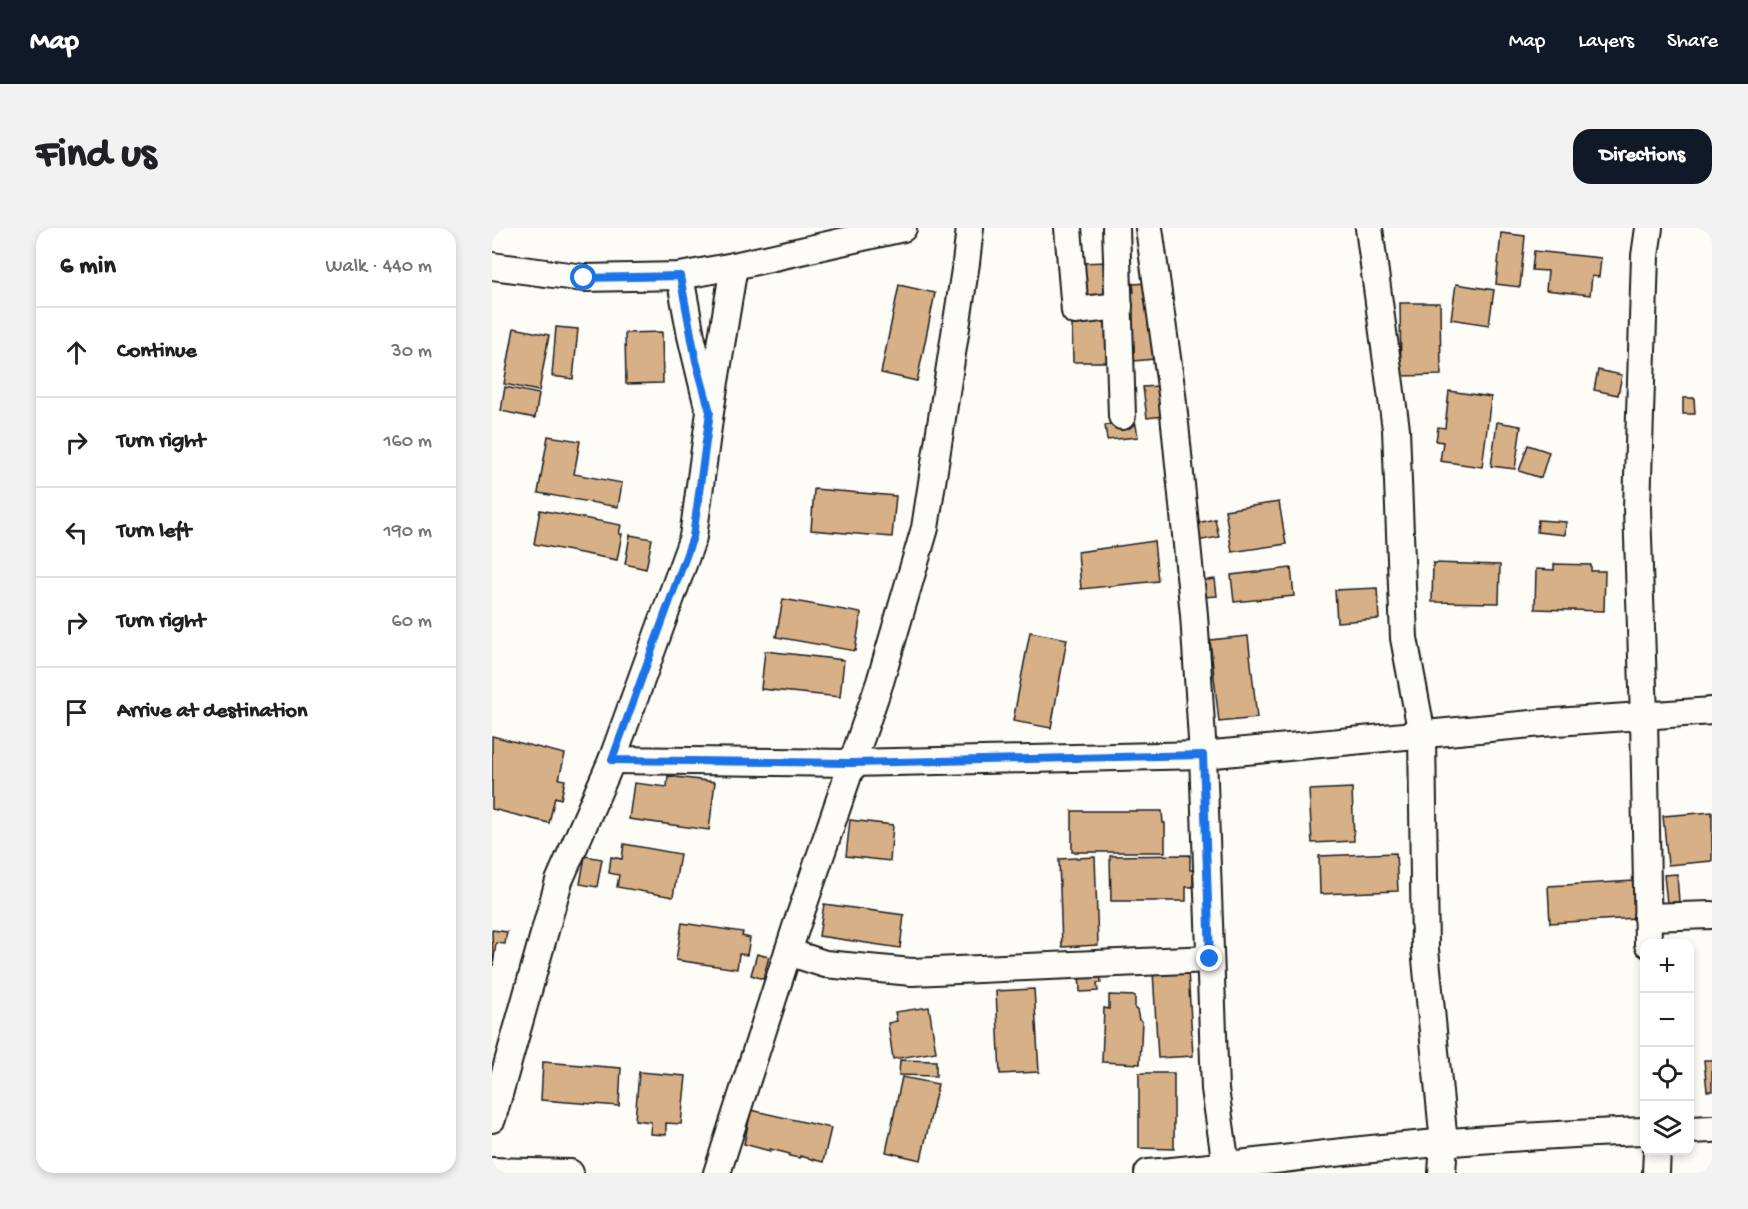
<!DOCTYPE html>
<meta charset="utf-8">
<style>
body{margin:0;font-family:"Gochi Hand",sans-serif;background:#f2f2f2;color:#202124}
.controls{position:absolute;right:18px;bottom:18px;display:grid;overflow:hidden;border-radius:12px;box-shadow:0 3px 9px #0003}
.controls button{width:54px;height:54px;display:grid;place-items:center;padding:0;border:0;border-bottom:2px solid #e0e0e0;background:#fff;color:#202124;font:30px sans-serif}
.stop{position:absolute;width:18px;height:18px;margin:-14px;border:4px solid #1a73e8;border-radius:50%;background:#fff}
.stop.end{background:#1a73e8;border-color:#fff;box-shadow:0 2px 6px #0008}
.list{margin:0;padding:0;list-style:none}
h2{display:flex;justify-content:space-between;align-items:center;height:78px;margin:0;padding:0 24px;font-size:26px}
h2 small{font-size:20px;font-weight:400;color:#757577}
.list li{display:grid;grid-template-columns:39px 1fr auto;gap:18px;align-items:center;box-sizing:border-box;height:90px;padding:0 24px;border-top:2px solid #e0e0e0}
.list b{display:block;font-size:22px;white-space:nowrap}
.list em{font-size:20px;font-style:normal;color:#757577}
.icon{flex:none;width:33px;height:33px;fill:none;stroke:currentColor;stroke-width:2;stroke-linecap:round;stroke-linejoin:round}
.map{position:relative;flex:none;width:1220px;height:945px;overflow:hidden;border-radius:18px}
header{display:flex;align-items:center;gap:36px;box-sizing:border-box;height:84px;padding:0 30px;background:#111827;color:#fff}
header strong{font-size:28px}
nav{display:flex;gap:33px;margin-inline-start:auto;font-size:21px}
.intro{display:flex;align-items:center;justify-content:space-between;box-sizing:border-box;height:144px;padding:0 36px}
h1{margin:0;font-size:42px}
.button{padding:15px 27px;border-radius:18px;background:#111827;color:#fff;font-size:21px;font-weight:700}
main{display:flex;gap:36px;padding:0 36px}
aside{flex:1;background:#fff;border-radius:18px;box-shadow:0 3px 9px #0003}
.map>svg:first-child{display:block}
</style>
<header>
<strong>Map</strong>
<nav><a>Map</a><a>Layers</a><a>Share</a></nav>
</header>
<div class="intro"><h1>Find us</h1><a class="button">Directions</a></div>
<main>
<aside>
<h2>6 min<small>Walk · 440 m</small></h2>
<ul class="list">
<li><svg class="icon" aria-label="ahead" viewBox="0 0 24 24"><path d="M12 20V5M6 11l6-6 6 6"/></svg><div><b>Continue</b></div><em>30 m</em></li>
<li><svg class="icon" aria-label="right" viewBox="0 0 24 24"><path d="M7 20v-9h11M14 6l5 5-5 5"/></svg><div><b>Turn right</b></div><em>160 m</em></li>
<li><svg class="icon" aria-label="left" viewBox="0 0 24 24"><path d="M17 20v-9H6M10 6l-5 5 5 5"/></svg><div><b>Turn left</b></div><em>190 m</em></li>
<li><svg class="icon" aria-label="right" viewBox="0 0 24 24"><path d="M7 20v-9h11M14 6l5 5-5 5"/></svg><div><b>Turn right</b></div><em>60 m</em></li>
<li><svg class="icon" aria-label="arrive" viewBox="0 0 24 24"><path d="M6 21V4h12l-3 4 3 4H6"/></svg><div><b>Arrive at destination</b></div></li>
</ul>
</aside>
<div class="map">
<svg width="1220" height="945" viewBox="0 0 1220 945">
<rect width="100%" height="100%" fill="#fdfcf7"/>
<filter id="ink" filterUnits="userSpaceOnUse"><feTurbulence type="fractalNoise" baseFrequency=".0167" numOctaves="2"/><feDisplacementMap in="SourceGraphic" scale="12" xChannelSelector="R" yChannelSelector="G"/><feConvolveMatrix kernelMatrix="1 2 1 2 8 2 1 2 1" color-interpolation-filters="sRGB"/></filter>
<g filter="url(#ink)">
<g fill="#d7b088" stroke="#1c1c1c" stroke-width="1.5">
<polygon points="1009,5 1033,8 1028,59 1004,56"/>
<polygon points="1042,23 1109,30 1107,49 1100,48 1098,67 1054,62 1056,43 1040,42"/>
<polygon points="617,34 618,74 588,76 587,35"/>
<polygon points="655,55 662,131 642,133 635,64 642,64 641,56"/>
<polygon points="964,56 1002,62 997,97 959,91"/>
<polygon points="407,57 443,65 425,153 389,145"/>
<polygon points="908,75 948,75 949,147 909,148"/>
<polygon points="619,85 616,134 581,134 580,95 590,95"/>
<polygon points="64,99 86,101 81,151 60,148"/>
<polygon points="22,100 57,107 47,163 12,156"/>
<polygon points="170,104 171,155 134,156 133,105"/>
<polygon points="1106,142 1130,147 1126,167 1102,162"/>
<polygon points="667,158 671,188 655,190 651,159"/>
<polygon points="13,159 47,166 43,190 9,183"/>
<polygon points="957,163 999,169 990,239 948,233 951,214 944,213 946,199 953,200"/>
<polygon points="1191,170 1202,170 1203,186 1191,186"/>
<polygon points="643,192 646,209 615,212 613,197"/>
<polygon points="1005,194 1029,198 1023,241 999,238"/>
<polygon points="56,208 88,213 82,246 130,255 126,279 46,265"/>
<polygon points="1036,217 1057,224 1049,250 1027,243"/>
<polygon points="322,261 404,268 400,309 319,302"/>
<polygon points="787,274 794,316 740,324 733,282"/>
<polygon points="48,282 129,297 127,306 130,306 125,332 42,316"/>
<polygon points="723,291 727,309 705,313 701,296"/>
<polygon points="1046,292 1074,294 1073,307 1045,304"/>
<polygon points="138,307 160,311 154,341 133,336"/>
<polygon points="662,313 666,353 589,361 586,324"/>
<polygon points="941,335 1008,337 1007,375 940,374"/>
<polygon points="1062,336 1099,337 1099,343 1113,343 1112,383 1043,381 1044,341 1062,342"/>
<polygon points="799,340 802,368 742,374 739,347"/>
<polygon points="723,351 725,368 710,369 708,353"/>
<polygon points="885,360 887,391 845,394 843,362"/>
<polygon points="291,371 369,385 363,423 284,409"/>
<polygon points="538,404 575,411 559,500 521,493"/>
<polygon points="756,408 765,490 727,494 718,412"/>
<polygon points="273,423 352,432 348,469 269,461"/>
<polygon points="0,508 73,526 67,551 73,552 69,571 63,569 57,595 0,581"/>
<polygon points="176,548 223,554 217,602 137,591 142,555 175,559"/>
<polygon points="860,560 862,613 820,615 817,562"/>
<polygon points="580,583 670,583 671,595 673,595 673,624 580,624"/>
<polygon points="1220,584 1220,633 1176,637 1171,588"/>
<polygon points="358,592 401,597 398,633 354,628"/>
<polygon points="132,616 188,626 181,669 125,659 127,647 117,645 119,629 130,631"/>
<polygon points="904,625 906,663 828,666 827,628"/>
<polygon points="698,627 698,642 701,642 701,659 694,659 694,673 619,673 618,628"/>
<polygon points="93,628 110,631 105,659 88,656"/>
<polygon points="603,629 606,717 570,719 567,631"/>
<polygon points="1185,646 1187,674 1175,675 1172,647"/>
<polygon points="1142,653 1144,690 1058,695 1056,658"/>
<polygon points="332,676 412,687 408,720 327,708"/>
<polygon points="190,695 251,704 250,708 258,710 255,727 247,726 245,741 184,732"/>
<polygon points="0,702 15,704 13,716 4,715 1,738"/>
<polygon points="265,726 277,729 271,751 259,747"/>
<polygon points="608,740 609,755 605,755 606,763 588,764 587,742"/>
<polygon points="696,742 701,828 666,830 661,743"/>
<polygon points="542,761 547,844 508,846 504,763"/>
<polygon points="617,767 643,768 643,781 645,782 647,792 650,793 648,836 610,834 612,780 617,781"/>
<polygon points="437,779 444,824 401,831 396,795 405,793 403,784"/>
<polygon points="408,832 444,833 444,848 407,847"/>
<polygon points="1212,832 1220,832 1220,863 1215,863"/>
<polygon points="51,834 129,840 127,878 49,872"/>
<polygon points="147,844 194,848 189,896 174,895 174,907 158,906 159,894 143,892"/>
<polygon points="647,845 682,845 682,921 647,920"/>
<polygon points="410,849 446,856 429,932 394,924"/>
<polygon points="259,882 339,900 331,934 308,928 308,930 297,928 298,926 278,921 278,923 252,916"/>
</g>
<g fill="none" stroke-linecap="round" stroke-linejoin="round">
<g stroke="#1c1c1c" stroke-width="30">
<g id="minor">
<polyline points="576,0 583,83 627,78"/>
<polyline points="624,0 630,188"/>
<polyline points="657,0 680,166 702,387 711,527 723,861 735,945"/>
<polyline points="877,0 904,201 912,410 930,507 933,721 952,915 950,945"/>
<polyline points="0,38 92,50 188,48 242,38 411,0"/>
<polyline points="188,48 199,108 215,175"/>
<polyline points="120,532 360,535 711,527 1050,495 1220,483"/>
<polyline points="1155,689 1220,687"/>
<polyline points="1156,716 1152,489 1145,280 1153,28 1157,0"/>
<polyline points="296,724 333,736 420,744 718,731"/>
<polyline points="0,891 67,653 120,532 201,309 218,184 242,38"/>
<polyline points="1198,902 1220,901"/>
<polyline points="0,943 78,945"/>
<polyline points="225,945 304,699 388,454 433,300 474,35 478,0"/>
<path d="M656 945C715 940 774 933 833 926 939 914 1046 907 1152 903"/>
<polyline points="1164,945 1165,922"/>
</g>
</g>
<use href="#minor" stroke="#fdfcf7" stroke-width="26"/>
</g>
</g>
<g fill="none" stroke-linecap="round" stroke-linejoin="round" filter="url(#ink)">
<polyline stroke="#1a73e8" stroke-width="8" points="92,50 188,48 204,133 218,184 201,309 120,532 360,535 711,527 718,731"/>
</g>
</svg>
<div class="controls">
<button>+</button>
<button>−</button>
<button><svg class="icon" aria-label="locate" viewBox="0 0 24 24"><circle cx="12" cy="12" r="6"/><path d="M12 2v4M12 18v4M2 12h4M18 12h4"/></svg></button>
<button><svg class="icon" aria-label="layers" viewBox="0 0 24 24"><path d="M12 4l9 5-9 5-9-5zM3 14l9 5 9-5"/></svg></button>
</div>
<div class="stop" style="left:92px;top:50px"></div>
<div class="stop end" style="left:718px;top:731px"></div>
</div>
</main>
